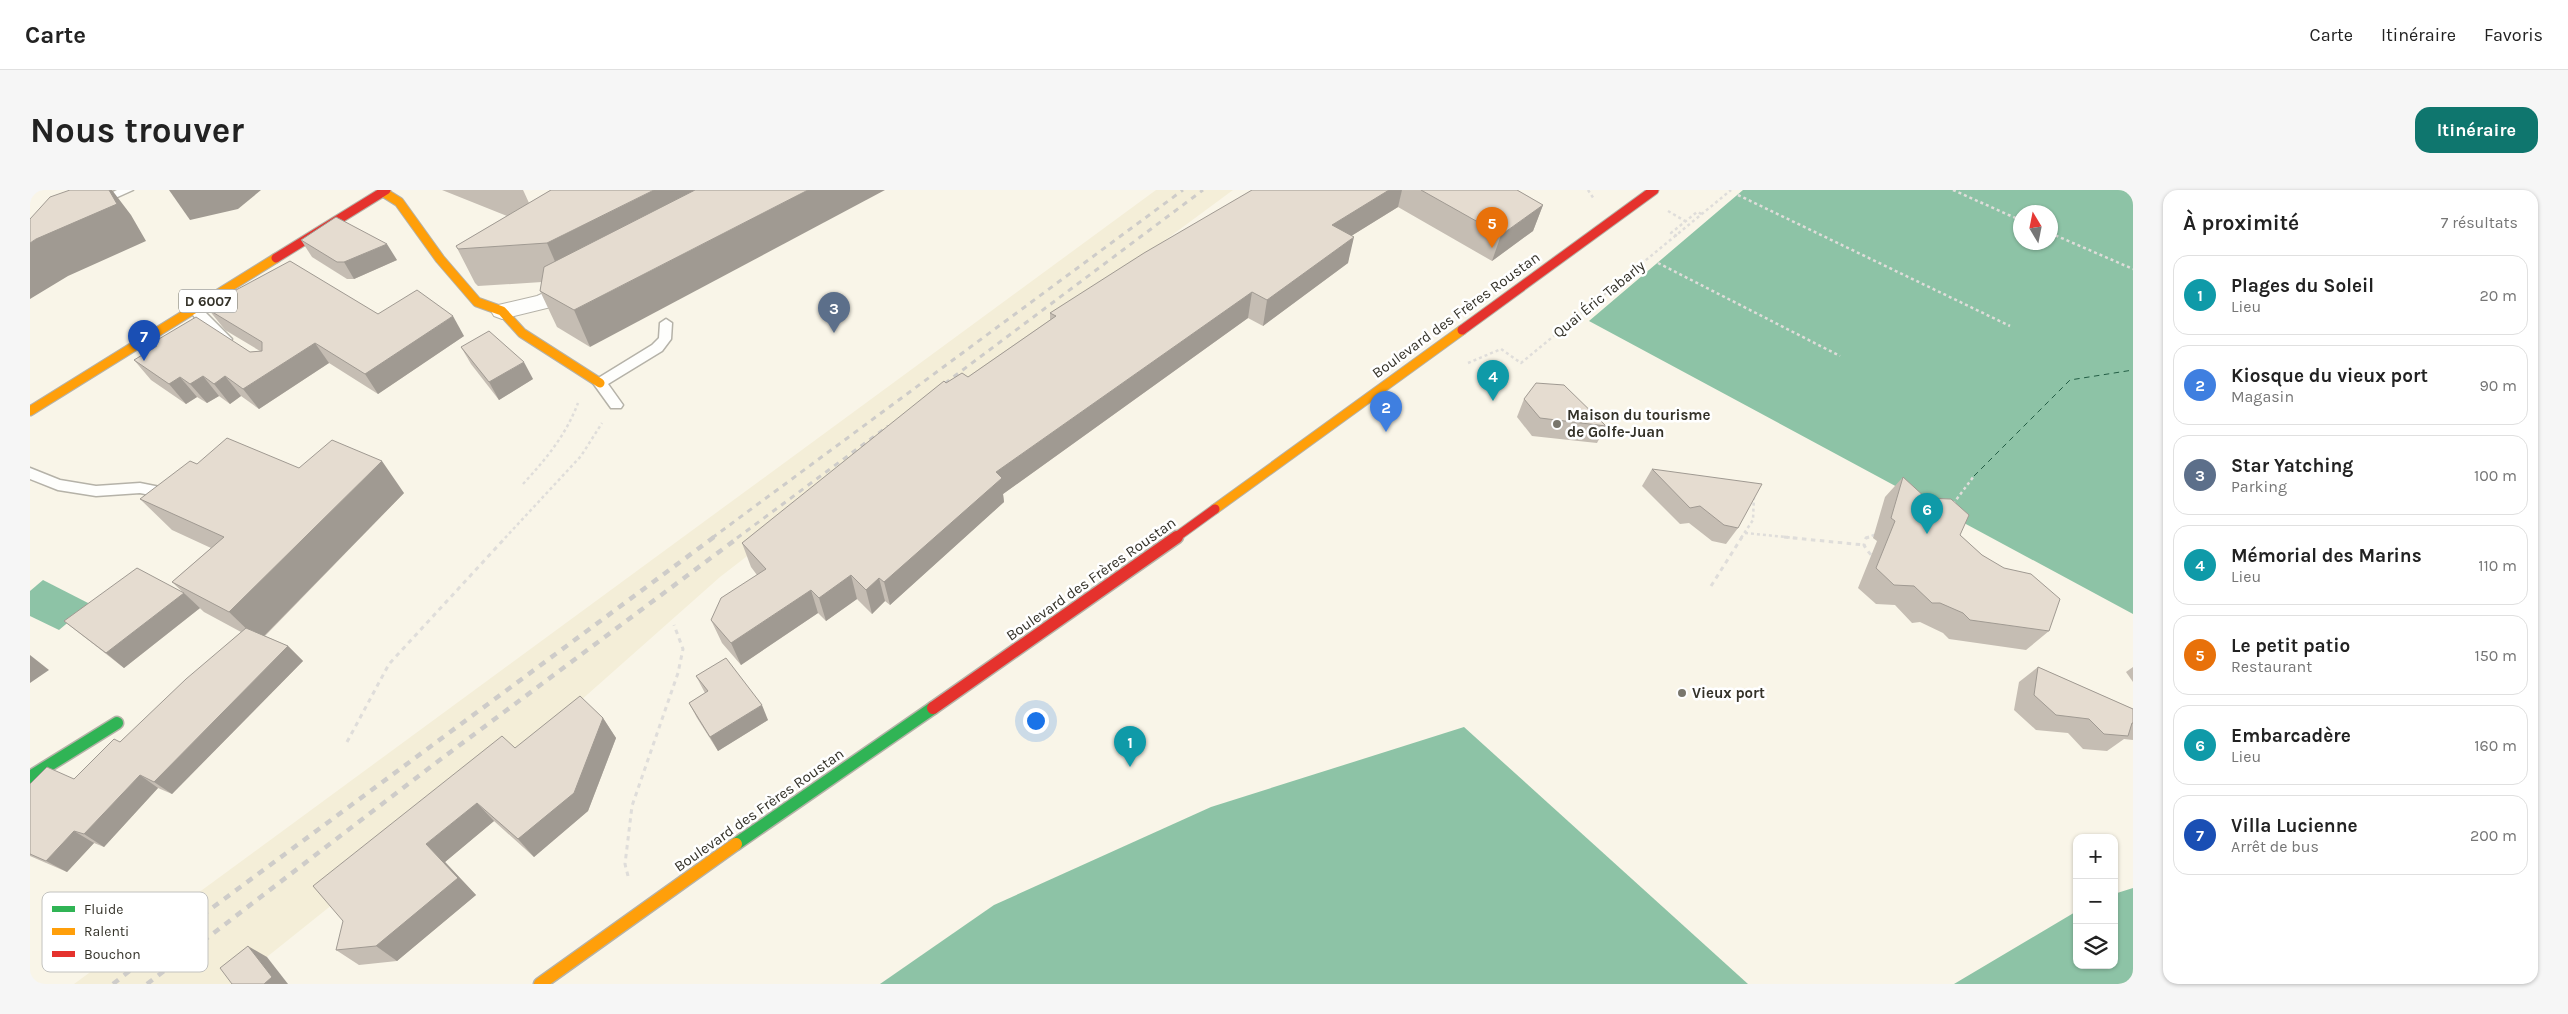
<!DOCTYPE html>
<html lang="fr">
<meta charset="utf-8">
<style>
body{margin:0;font-family:Karla,sans-serif;background:#f6f6f6;color:#222}
.controls{position:absolute;right:15px;bottom:15px;display:grid;overflow:hidden;border-radius:10px;box-shadow:0 1px 4px #0004}
.controls button{width:45px;height:45px;display:grid;place-items:center;padding:0;border:0;border-bottom:1px solid #e0e0e0;background:#fff;color:#222;font:25px sans-serif}
.compass{position:absolute;left:1983px;top:15px;width:45px;height:45px;border-radius:50%;background:#fff;box-shadow:0 1px 4px #0004;rotate:350deg}
.you{position:absolute;left:1005px;top:530px;width:18px;height:18px;margin:-12px;border:4px solid #fff;border-radius:50%;background:#1a73e8;box-shadow:0 0 0 8px #1a73e833}
.badge{display:grid;place-items:center;width:32px;height:32px;border-radius:50%;background:#0f766e;color:#fff;font-size:16px;font-weight:700}
.pin{position:absolute;translate:-50% -41px;filter:drop-shadow(0 1px 2px #0008)}
.pin::after{content:'';position:absolute;top:26px;width:18px;height:15px;background:inherit;clip-path:polygon(0 0,100% 0,50% 100%)}
.list{margin:0;padding:0;list-style:none}
h2{display:flex;justify-content:space-between;align-items:center;height:65px;margin:0;padding:0 20px;font-size:21px}
h2 small{font-size:16px;font-weight:400;color:#767676}
.list li{display:grid;grid-template-columns:32px 1fr auto;gap:15px;align-items:center;box-sizing:border-box;height:80px;margin:0 10px 10px;padding:0 10px;border:1px solid #e0e0e0;border-radius:15px}
.list b{display:block;font-size:19px;white-space:nowrap}
.list p{margin:0;font-size:16px;white-space:nowrap;color:#767676}
.list em{font-size:16px;font-style:normal;color:#767676}
.icon{flex:none;width:28px;height:28px;fill:none;stroke:currentColor;stroke-width:2;stroke-linecap:round;stroke-linejoin:round}
.map{position:relative;flex:none;width:2103px;height:794px;overflow:hidden;border-radius:15px}
header{display:flex;align-items:center;gap:30px;box-sizing:border-box;height:70px;padding:0 25px;background:#fff;border-bottom:1px solid #e0e0e0}
header strong{font-size:24px}
nav{display:flex;gap:28px;margin-inline-start:auto;font-size:18px}
.intro{display:flex;align-items:center;justify-content:space-between;box-sizing:border-box;height:120px;padding:0 30px}
h1{margin:0;font-size:35px}
.button{padding:12px 22px;border-radius:15px;background:#0f766e;color:#fff;font-size:18px;font-weight:700}
main{display:flex;gap:30px;padding:0 30px}
aside{flex:1;background:#fff;border-radius:15px;box-shadow:0 1px 4px #0004}
.map>svg:first-child{display:block}
</style>
<header>
<strong>Carte</strong>
<nav><a>Carte</a><a>Itinéraire</a><a>Favoris</a></nav>
</header>
<div class="intro"><h1>Nous trouver</h1><a class="button">Itinéraire</a></div>
<main>
<div class="map">
<svg width="2103" height="794" viewBox="0 0 2103 794">
<rect width="100%" height="100%" fill="#f9f5e8"/>
<polygon fill="#f4eed8" points="1126,0 1203,0 912,215 690,387 488,566 203,794 44,794"/>
<g fill="#8dc3a6" fill-rule="evenodd">
<path d="M1713 0H2103V424L1559 131ZM1990 22H2020V52H1990Z"/>
<polygon points="13,390 60,414 29,440 0,426 0,401"/>
<polygon points="1434,537 1718,794 850,794 964,715 1181,617"/>
<polygon points="2103,698 2103,794 1924,794 2047,721 2047,775 2084,775 2084,704"/>
</g>
<g fill="none" stroke-linecap="round" stroke-linejoin="round">
<polyline stroke="#235e45" stroke-width="1" stroke-dasharray="5.5 4.5" stroke-linecap="butt" points="1944,286 2040,190 2103,180"/>
<g stroke="#b5b2a8" stroke-width="3">
<g id="lane">
<polygon points="87,0 103,0 72,14 64,14 62,12"/>
<path d="M165 115 169 116 202 149 200 152C185 156 166 130 159 119Z"/>
<polygon points="636,129 642,133 641,149 632,161 578,194 593,215 591,218 581,218 563,193 565,190 622,155 629,148 630,133"/>
<polygon points="0,278 30,290 66,296 110,293 140,299 147,304 140,309 110,303 66,306 28,300 0,289"/>
</g>
</g>
<g stroke="#b5b2a8" stroke-width="2">
<polygon id="street" points="548,87 556,89 559,94 556,99 521,117 472,129 464,126 461,121 464,116 507,106"/>
</g>
<g stroke="#b5b2a8" stroke-width="15">
<g id="fast">
<polyline points="0,587 87,533"/>
<polyline points="706,654 903,518"/>
</g>
</g>
<g stroke="#b5b2a8" stroke-width="11">
<g id="slow-far1">
<polyline points="353,2 369,12 410,69 447,112 472,121 492,143 570,193"/>
<polyline points="0,221 246,68"/>
<polyline points="1185,319 1432,140"/>
</g>
</g>
<g stroke="#b5b2a8" stroke-width="15">
<polyline id="slow" points="510,794 706,654"/>
</g>
<g stroke="#b5b2a8" stroke-width="11">
<g id="jam-far1">
<polyline points="246,68 356,0"/>
<polyline points="1432,140 1624,0"/>
<polyline points="1145,348 1185,319"/>
</g>
</g>
<g stroke="#b5b2a8" stroke-width="15">
<polyline id="jam" points="903,518 1147,347"/>
</g>
<g stroke="#dfddda" stroke-width="2.5" stroke-dasharray="3 3" stroke-linecap="butt">
<polyline points="1558,0 1564,9"/>
<polyline points="1923,0 1990,30"/>
<polyline points="1708,5 1980,136"/>
<polyline points="1638,21 1655,31"/>
<polyline points="2020,43 2103,79"/>
<polyline points="1647,46 1641,43 1667,22 1672,24"/>
<polyline points="1628,73 1810,166"/>
<polyline points="1438,173 1471,159 1491,173 1701,0"/>
<path d="M493 294C516 269 536 245 548 213"/>
<polyline points="1923,314 1944,286"/>
<polyline points="1715,343 1766,348"/>
<polyline points="475,348 551,266 572,233"/>
<polyline points="1711,348 1723,330 1724,306"/>
<polyline points="1836,348 1844,345 1857,348"/>
</g>
<g stroke="#dfddda" stroke-width="3" stroke-dasharray="4.5 4.5" stroke-linecap="butt">
<polyline points="1754,347 1834,355"/>
<path d="M1839 347 1836 348 1834 355C1842 370 1856 378 1872 368L1867 354 1853 347"/>
<polyline points="1681,396 1712,347"/>
<polyline points="317,552 359,474 476,347"/>
<polyline points="598,686 595,674 602,616 648,483 653,459 644,435"/>
</g>
<use href="#lane" fill="#fefefc" fill-rule="evenodd"/>
<use href="#street" fill="#fefefc" fill-rule="evenodd"/>
<use href="#fast" stroke="#30b455" stroke-width="12"/>
<use href="#slow-far1" stroke="#ff9f0a" stroke-width="9"/>
<use href="#slow" stroke="#ff9f0a" stroke-width="12"/>
<use href="#jam-far1" stroke="#e5322d" stroke-width="9"/>
<use href="#jam" stroke="#e5322d" stroke-width="12"/>
<g stroke="#ceccc9" stroke-width="3" stroke-dasharray="5.5 5.5" stroke-linecap="butt">
<polyline points="906,200 1173,0"/>
<polyline points="682,348 1153,0"/>
<polyline points="707,348 858,236"/>
</g>
<g stroke="#ceccc9" stroke-width="4.5" stroke-dasharray="7 7" stroke-linecap="butt">
<polyline points="83,794 136,752 684,347"/>
<polyline points="117,794 403,575 709,347"/>
</g>
</g>
<g fill="#c5bdb3">
<polygon points="412,0 493,0 494,2 499,13 521,0 560,157 527,137 510,101 512,92 448,96 445,93 426,56 477,26"/>
<polygon points="1222,0 1487,0 1513,15 1503,41 1462,71 1368,17 1321,46 1318,73 1233,136 1218,128 973,304 974,312 860,415 855,411 842,424 827,409 796,431 788,423 711,475 692,453 681,430 727,385 721,377 712,353 916,193 938,187 1020,130 1020,123"/>
<polygon points="271,50 367,70 324,89 317,89 282,67"/>
<polygon points="193,107 348,124 434,146 348,204 299,173 229,219 211,206 200,214 189,206 177,213 167,207 156,214 121,190 104,170 126,157 122,153 220,162 230,161 195,140 179,120 196,110"/>
<polygon points="431,157 503,189 469,210 441,174"/>
<polygon points="1494,209 1576,236 1567,253 1502,246 1487,227"/>
<polygon points="167,274 269,278 374,303 235,446 258,456 273,471 142,604 128,598 74,657 64,653 37,682 0,666 0,594 44,589 90,552 211,442 174,422 142,392 181,358 142,340 110,309"/>
<polygon points="1622,279 1708,338 1696,354 1682,351 1659,333 1650,334 1612,296"/>
<polygon points="1873,287 1930,345 1952,365 2019,441 1996,460 1919,449 1913,443 1890,432 1882,433 1865,415 1846,414 1828,398 1847,351 1843,348 1855,307"/>
<polygon points="154,403 170,418 94,478 34,431"/>
<polygon points="2008,477 2103,519 2103,550 2094,549 2077,561 2053,559 2038,543 2006,540 1984,520 1989,492"/>
<polygon points="2103,477 2103,492 2096,482"/>
<polygon points="666,486 738,530 688,561 667,528 659,513 675,503"/>
<polygon points="573,528 586,548 558,621 504,667 464,631 415,672 446,705 367,771 329,775 306,760 485,558"/>
</g>
<g fill="#a09a92">
<polygon points="79,0 82,0 101,25 116,51 38,86 0,109 0,53"/>
<polygon points="139,0 231,0 208,19 160,30"/>
<polygon points="624,0 667,0 533,90 517,53"/>
<polygon points="778,0 855,0 560,157 544,120"/>
<polygon points="1359,0 1372,0 1368,17 1297,61 1302,35"/>
<polygon points="1513,15 1503,41 1462,71 1471,45"/>
<polygon points="1324,47 1318,73 1233,136 1237,110"/>
<polygon points="357,54 367,70 324,89 314,72"/>
<polygon points="1222,102 1218,128 973,304 974,312 860,415 854,392 966,282"/>
<polygon points="423,126 434,146 348,204 335,184"/>
<polygon points="285,153 299,173 229,219 213,199"/>
<polygon points="494,172 503,189 469,210 459,192"/>
<polygon points="173,186 189,206 177,213 160,194"/>
<polygon points="195,186 211,206 200,214 184,194"/>
<polygon points="150,187 167,207 156,214 139,194"/>
<polygon points="352,271 374,303 229,451 199,422"/>
<polygon points="821,385 827,409 796,431 789,408"/>
<polygon points="849,388 855,411 842,424 836,400"/>
<polygon points="781,400 788,423 711,475 701,453"/>
<polygon points="154,403 170,418 94,478 76,463"/>
<polygon points="258,456 273,471 142,604 124,592"/>
<polygon points="0,465 19,480 0,493"/>
<polygon points="732,515 738,530 688,561 680,547"/>
<polygon points="573,528 586,548 558,621 504,667 488,649"/>
<polygon points="110,585 128,598 74,657 54,644"/>
<polygon points="447,613 464,631 415,672 446,705 367,771 346,756 396,654"/>
<polygon points="44,641 64,653 37,682 16,671"/>
<polygon points="218,756 237,767 258,794 234,794"/>
</g>
<g fill="#e5dcd0" stroke="#a09a92">
<polygon points="40,0 79,0 87,14 6,49 0,53 0,29 20,7"/>
<polygon points="521,0 624,0 517,53 428,59 426,56"/>
<polygon points="665,0 778,0 544,120 510,101 514,77"/>
<polygon points="1222,0 1359,0 1302,35 1324,47 1237,110 1222,102 966,282 972,288 854,392 849,388 836,400 821,385 789,408 781,400 701,453 681,430 691,408 736,379 712,353 914,191 916,193 932,183 938,187 1026,126 1020,123 1114,63"/>
<polygon points="1391,0 1487,0 1513,15 1471,45"/>
<polygon points="306,27 357,54 314,72 307,72 271,50"/>
<polygon points="260,71 348,124 387,100 423,126 335,184 285,153 213,199 195,186 184,194 173,186 160,194 150,187 139,194 104,170 127,156 122,153 166,127 220,162 232,161 232,152 179,120 197,109 193,107"/>
<polygon points="459,141 494,172 459,192 431,157"/>
<polygon points="1506,193 1534,195 1576,236 1510,228 1494,209"/>
<polygon points="197,248 269,278 302,250 352,271 199,422 142,392 194,347 110,309 160,271 167,274"/>
<polygon points="1622,279 1732,294 1708,338 1694,335 1670,316 1660,318"/>
<polygon points="1873,287 1896,308 1921,309 1939,325 1930,345 1952,365 1974,378 2001,384 2030,409 2019,441 1940,430 1933,423 1910,413 1902,413 1884,396 1864,395 1846,378 1865,331 1861,328"/>
<polygon points="107,378 154,403 76,463 34,431"/>
<polygon points="216,438 258,456 124,592 110,585 54,644 44,641 16,671 0,664 0,594 17,577 44,589 84,549 90,552 156,489"/>
<polygon points="696,468 732,515 680,547 659,513 678,501 666,486"/>
<polygon points="2008,477 2103,519 2103,533 2102,533 2098,546 2074,544 2059,529 2026,525 2004,505"/>
<polygon points="550,506 573,528 544,603 488,649 447,613 396,654 428,688 346,756 306,760 313,731 283,696 472,546 485,558"/>
<polygon points="218,756 242,787 234,794 202,794 190,778"/>
</g>
<g fill="#79766c" stroke="#fff" stroke-width="2">
<circle cx="1527" cy="234" r="5"/>
<circle cx="1652" cy="503" r="5"/>
</g>
<g text-anchor="middle" stroke-width="5" stroke-linejoin="round" paint-order="stroke">
<rect fill="#fff" stroke="#717069" stroke-width="1" x="149" y="99.5" width="58" height="23" rx="4"/>
<g font-size="14" font-weight="bold" fill="#343229">
<text x="178" y="116">D 6007</text>
</g>
<g font-size="15" fill="#343229" stroke="#fff">
<text transform="translate(1569 109) rotate(-39)" y="5">Quai Éric Tabarly</text>
<text transform="translate(1426 125) rotate(-36)" y="5">Boulevard des Frères Roustan</text>
<text transform="translate(1061 389) rotate(-35)" y="5">Boulevard des Frères Roustan</text>
<text transform="translate(729 620) rotate(-35)" y="5">Boulevard des Frères Roustan</text>
</g>
<g font-size="15" font-weight="bold" fill="#343229" stroke="#fff" text-anchor="start">
<text x="1537" y="230">Maison du tourisme<tspan x="1537" dy="17">de Golfe-Juan</tspan></text>
<text x="1662" y="508">Vieux port</text>
</g>
</g>
<rect x="12" y="702" width="166" height="80" rx="8" fill="#fff" stroke="#c2c2bf" stroke-width="1"/>
<rect x="22" y="716" width="23" height="6" fill="#30b455"/>
<rect x="22" y="738" width="23" height="7" fill="#ff9f0a"/>
<rect x="22" y="761" width="23" height="6" fill="#e5322d"/>
<g font-size="14" fill="#343229">
<text x="54" y="724">Fluide</text>
<text x="54" y="746">Ralenti</text>
<text x="54" y="769">Bouchon</text>
</g>
</svg>
<div class="controls">
<button>+</button>
<button>−</button>
<button><svg class="icon" aria-label="layers" viewBox="0 0 24 24"><path d="M12 4l9 5-9 5-9-5zM3 14l9 5 9-5"/></svg></button>
</div>
<svg class="compass" viewBox="-18 -18 36 36"><path d="M0-13l5 13h-10z" fill="#e53935"/><path d="M0 13l5-13h-10z" fill="#767676"/></svg>
<div class="you"></div>
<div class="pin badge" style="left:1100px;top:577px;background:#0f9aa8">1</div>
<div class="pin badge" style="left:1356px;top:242px;background:#3f7fe0">2</div>
<div class="pin badge" style="left:804px;top:143px;background:#5c6f8a">3</div>
<div class="pin badge" style="left:1463px;top:211px;background:#0f9aa8">4</div>
<div class="pin badge" style="left:1462px;top:58px;background:#e8710a">5</div>
<div class="pin badge" style="left:1897px;top:344px;background:#0f9aa8">6</div>
<div class="pin badge" style="left:114px;top:171px;background:#1a4fb4">7</div>
</div>
<aside>
<h2>À proximité<small>7 résultats</small></h2>
<ul class="list">
<li><span class="badge" style="background:#0f9aa8">1</span><div><b>Plages du Soleil</b><p>Lieu</p></div><em>20 m</em></li>
<li><span class="badge" style="background:#3f7fe0">2</span><div><b>Kiosque du vieux port</b><p>Magasin</p></div><em>90 m</em></li>
<li><span class="badge" style="background:#5c6f8a">3</span><div><b>Star Yatching</b><p>Parking</p></div><em>100 m</em></li>
<li><span class="badge" style="background:#0f9aa8">4</span><div><b>Mémorial des Marins</b><p>Lieu</p></div><em>110 m</em></li>
<li><span class="badge" style="background:#e8710a">5</span><div><b>Le petit patio</b><p>Restaurant</p></div><em>150 m</em></li>
<li><span class="badge" style="background:#0f9aa8">6</span><div><b>Embarcadère</b><p>Lieu</p></div><em>160 m</em></li>
<li><span class="badge" style="background:#1a4fb4">7</span><div><b>Villa Lucienne</b><p>Arrêt de bus</p></div><em>200 m</em></li>
</ul>
</aside>
</main>
